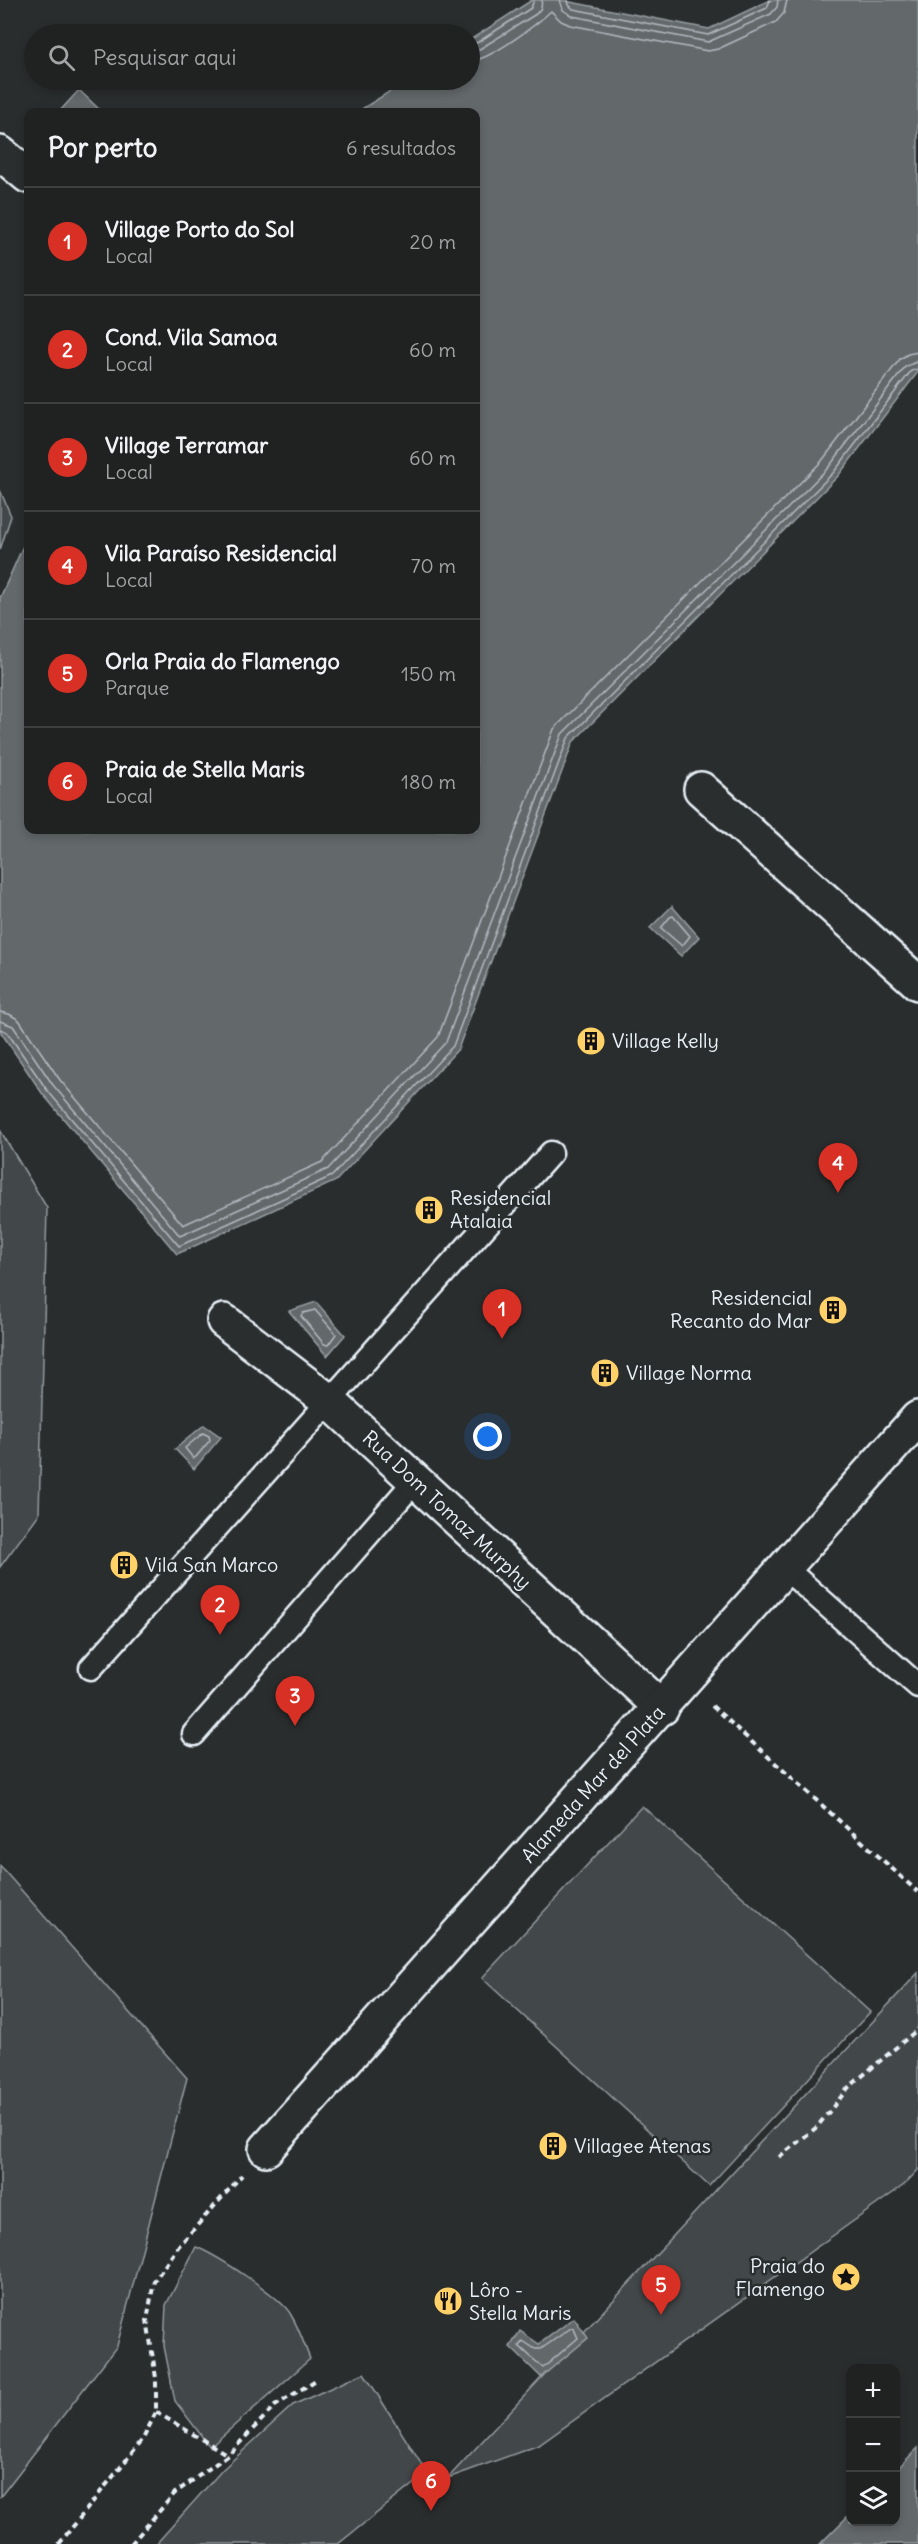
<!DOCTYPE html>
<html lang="pt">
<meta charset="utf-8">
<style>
body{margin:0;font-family:Delius,sans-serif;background:#2d2f2f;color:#f1f3f6}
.controls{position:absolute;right:18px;bottom:18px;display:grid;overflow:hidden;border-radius:12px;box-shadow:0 3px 9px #0003}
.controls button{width:54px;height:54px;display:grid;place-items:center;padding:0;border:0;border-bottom:2px solid #3d3f40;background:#202222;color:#f1f3f6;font:30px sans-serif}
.you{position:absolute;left:488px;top:1437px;width:21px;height:21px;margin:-15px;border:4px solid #fff;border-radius:50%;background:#1a73e8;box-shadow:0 0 0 9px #1a73e833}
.badge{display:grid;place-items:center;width:39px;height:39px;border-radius:50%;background:#d93025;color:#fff;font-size:20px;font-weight:700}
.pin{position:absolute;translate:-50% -50px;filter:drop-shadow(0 2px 3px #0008)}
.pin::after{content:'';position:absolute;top:32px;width:21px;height:18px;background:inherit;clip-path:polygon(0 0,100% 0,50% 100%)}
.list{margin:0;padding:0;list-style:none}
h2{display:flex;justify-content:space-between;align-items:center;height:78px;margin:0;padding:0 24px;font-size:26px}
h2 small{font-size:20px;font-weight:400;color:#a2a4a5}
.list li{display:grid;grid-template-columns:39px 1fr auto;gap:18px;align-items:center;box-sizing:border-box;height:108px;padding:0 24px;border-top:2px solid #3d3f40}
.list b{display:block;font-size:22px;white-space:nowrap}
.list p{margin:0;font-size:20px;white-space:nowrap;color:#a2a4a5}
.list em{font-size:20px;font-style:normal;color:#a2a4a5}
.icon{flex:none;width:33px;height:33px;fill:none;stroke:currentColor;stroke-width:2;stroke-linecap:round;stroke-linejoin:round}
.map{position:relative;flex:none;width:918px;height:2544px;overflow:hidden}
.search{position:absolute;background:#202222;box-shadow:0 3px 9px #0003;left:24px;top:24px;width:456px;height:66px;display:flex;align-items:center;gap:15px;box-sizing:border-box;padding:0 21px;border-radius:33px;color:#a2a4a5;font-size:22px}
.panel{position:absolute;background:#202222;box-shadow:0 3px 9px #0003;left:24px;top:108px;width:456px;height:726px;border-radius:12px}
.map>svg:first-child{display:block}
</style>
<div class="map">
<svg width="918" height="2544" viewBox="0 0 918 2544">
<rect width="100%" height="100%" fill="#2a2d2e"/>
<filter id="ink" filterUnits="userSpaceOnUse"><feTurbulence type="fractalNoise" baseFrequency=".0167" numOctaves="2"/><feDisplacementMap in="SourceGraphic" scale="12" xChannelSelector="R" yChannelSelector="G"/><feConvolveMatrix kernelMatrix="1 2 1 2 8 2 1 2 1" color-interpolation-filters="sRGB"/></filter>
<g filter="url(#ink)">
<g fill="#424648" stroke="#959ca0" stroke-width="1.5">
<polygon points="0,490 11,516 0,550"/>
<polygon points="0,1130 47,1208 39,1514 0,1567"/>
<polygon points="642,1806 870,2012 709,2186 482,1978"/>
<polygon points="0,1866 187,2078 117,2346 0,2497"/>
<polygon points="918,1973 918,2170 904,2185 539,2445 448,2478"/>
<path d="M196 2247C216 2255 282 2297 291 2315 299 2328 304 2344 310 2359L210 2447 175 2401 164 2346 166 2305Z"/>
<polygon points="364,2373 427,2473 338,2544 156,2544 223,2469 293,2405"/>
</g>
<g fill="#63686b" stroke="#989fa3" stroke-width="1.5">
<polygon points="532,0 560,0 709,29 770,0 918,0 918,372 838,476 573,742 458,1049 336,1181 177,1254 42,1093 0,1031 0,598 28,535 28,830 476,830 476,112 357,112 408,80 470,80 470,40"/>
<polygon points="79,90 102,112 59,112"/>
<polygon points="672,906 699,937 681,956 650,928"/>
<polygon points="316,1302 345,1335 327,1356 289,1311"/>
<polygon points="204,1425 221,1437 194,1469 175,1449"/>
<polygon points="574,2318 588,2338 541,2377 510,2347 520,2331 539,2344"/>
<polygon points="918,2448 918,2544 820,2544 850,2514 850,2522 896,2522 896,2470"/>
</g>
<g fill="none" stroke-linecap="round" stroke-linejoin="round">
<g stroke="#b3bac0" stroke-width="1.5">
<polyline points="560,0 563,10 572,16 708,42 771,14 777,7 778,0"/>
<polyline points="568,0 569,5 573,9 708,35 767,8 770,0"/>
<polyline points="470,45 475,44 531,8 534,0"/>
<polyline points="470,52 478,50 536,14 541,8 542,0"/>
<path d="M470 61C489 61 537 24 551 11L561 21 570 25 708 51 718 49 776 22 784 13 787 0"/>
<polygon points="673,916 690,936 682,946 661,928 670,917"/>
<polyline points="0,1012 9,1014 19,1020 60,1080 183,1225 322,1162 438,1037 554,729 821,462 900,359 908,354 918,352"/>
<polyline points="0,1021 13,1026 53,1085 180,1236 328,1169 446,1042 562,734 828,468 905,367 918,361"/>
<polyline points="0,1029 7,1032 47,1090 179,1246 332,1176 453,1046 568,738 834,472 911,371 918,369"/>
<polygon points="315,1310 336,1334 328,1345 324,1344 301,1316 303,1313"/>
<polygon points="203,1433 209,1436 210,1440 196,1457 193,1458 185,1448"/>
<polygon points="571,2328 574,2329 578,2338 543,2368 519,2346 523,2341 535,2349 541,2349"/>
</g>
<g stroke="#e8f1f8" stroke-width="27">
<g id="service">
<polyline points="785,1568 918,1686"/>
<polyline points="91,1668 551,1153"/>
<polyline points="194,1734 415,1481"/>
</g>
</g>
<g stroke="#e8f1f8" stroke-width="38">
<g id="minor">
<polyline points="0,153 28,176"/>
<polyline points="701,789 918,983"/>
<polyline points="224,1321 329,1401 662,1708"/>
<polyline points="266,2149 918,1418"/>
</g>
</g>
<g stroke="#e8f1f8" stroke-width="4" stroke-dasharray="6 4.5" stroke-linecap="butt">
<polyline points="712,1706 918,1892"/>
<polyline points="779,2157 817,2127 848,2088 918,2029"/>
<polyline points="156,2412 228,2455"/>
<polyline points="59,2544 143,2439 156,2412 156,2378 147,2320 154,2281 178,2247 242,2175"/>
<polyline points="131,2544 175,2493 228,2455 275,2406 316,2380"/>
</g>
<use href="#service" stroke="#2a2d2e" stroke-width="22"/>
<use href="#minor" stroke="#2a2d2e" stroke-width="33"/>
</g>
</g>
<defs>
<g id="building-disc" transform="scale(1.5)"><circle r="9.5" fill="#ffd166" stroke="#2a2d2e"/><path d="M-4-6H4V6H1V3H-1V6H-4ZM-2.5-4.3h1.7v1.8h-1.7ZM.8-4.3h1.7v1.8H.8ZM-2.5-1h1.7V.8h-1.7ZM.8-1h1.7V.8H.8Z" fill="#111"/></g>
<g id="sight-disc" transform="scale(1.5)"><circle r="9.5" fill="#ffd166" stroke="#2a2d2e"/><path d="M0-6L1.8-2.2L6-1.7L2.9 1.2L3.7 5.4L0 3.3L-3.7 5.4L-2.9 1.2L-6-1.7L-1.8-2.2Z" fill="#111"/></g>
<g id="restaurant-disc" transform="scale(1.5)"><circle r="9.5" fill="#ffd166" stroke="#2a2d2e"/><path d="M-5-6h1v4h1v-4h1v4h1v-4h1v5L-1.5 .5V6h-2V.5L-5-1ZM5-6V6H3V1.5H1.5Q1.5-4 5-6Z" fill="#111"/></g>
</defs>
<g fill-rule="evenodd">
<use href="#building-disc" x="591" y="1041"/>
<use href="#building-disc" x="429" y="1210"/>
<use href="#building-disc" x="833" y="1310"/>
<use href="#building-disc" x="605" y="1373"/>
<use href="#building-disc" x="124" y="1565"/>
<use href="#building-disc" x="553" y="2146"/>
<use href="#sight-disc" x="846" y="2277"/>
<use href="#restaurant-disc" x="448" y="2301"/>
</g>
<g text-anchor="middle" stroke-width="5" stroke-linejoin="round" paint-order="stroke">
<g font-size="20" fill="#e8f1f8" stroke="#2a2d2e" text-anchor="start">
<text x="612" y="1048">Village Kelly</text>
<text x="450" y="1205">Residencial<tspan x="450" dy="23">Atalaia</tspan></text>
<text x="812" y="1305" text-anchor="end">Residencial<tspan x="812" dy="23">Recanto do Mar</tspan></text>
<text x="626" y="1380">Village Norma</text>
<text x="145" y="1572">Vila San Marco</text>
<text x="574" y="2153">Villagee Atenas</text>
<text x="825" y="2273" text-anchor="end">Praia do<tspan x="825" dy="23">Flamengo</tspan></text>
<text x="469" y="2297">Lôro -<tspan x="469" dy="23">Stella Maris</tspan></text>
</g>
<g font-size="20" fill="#e8f1f8" stroke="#2a2d2e">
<text transform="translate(447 1510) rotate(43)" y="7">Rua Dom Tomaz Murphy</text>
<text transform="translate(593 1784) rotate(-48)" y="7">Alameda Mar del Plata</text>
</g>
</g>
</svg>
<div class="controls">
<button>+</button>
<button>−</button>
<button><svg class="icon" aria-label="layers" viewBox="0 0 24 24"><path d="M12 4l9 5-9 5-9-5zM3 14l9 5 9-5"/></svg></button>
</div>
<div class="you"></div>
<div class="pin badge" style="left:502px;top:1339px">1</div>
<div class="pin badge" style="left:220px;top:1635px">2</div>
<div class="pin badge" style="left:295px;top:1726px">3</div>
<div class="pin badge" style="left:838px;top:1193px">4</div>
<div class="pin badge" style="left:661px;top:2315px">5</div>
<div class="pin badge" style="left:431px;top:2511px">6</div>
<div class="search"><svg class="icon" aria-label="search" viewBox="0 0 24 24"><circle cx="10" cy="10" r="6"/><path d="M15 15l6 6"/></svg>Pesquisar aqui</div>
<section class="panel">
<h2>Por perto<small>6 resultados</small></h2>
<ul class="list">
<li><span class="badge">1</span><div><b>Village Porto do Sol</b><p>Local</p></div><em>20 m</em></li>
<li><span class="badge">2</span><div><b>Cond. Vila Samoa</b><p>Local</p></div><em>60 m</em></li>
<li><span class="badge">3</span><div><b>Village Terramar</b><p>Local</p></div><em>60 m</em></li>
<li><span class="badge">4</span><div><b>Vila Paraíso Residencial</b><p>Local</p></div><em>70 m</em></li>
<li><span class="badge">5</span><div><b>Orla Praia do Flamengo</b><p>Parque</p></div><em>150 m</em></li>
<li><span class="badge">6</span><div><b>Praia de Stella Maris</b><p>Local</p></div><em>180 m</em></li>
</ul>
</section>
</div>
